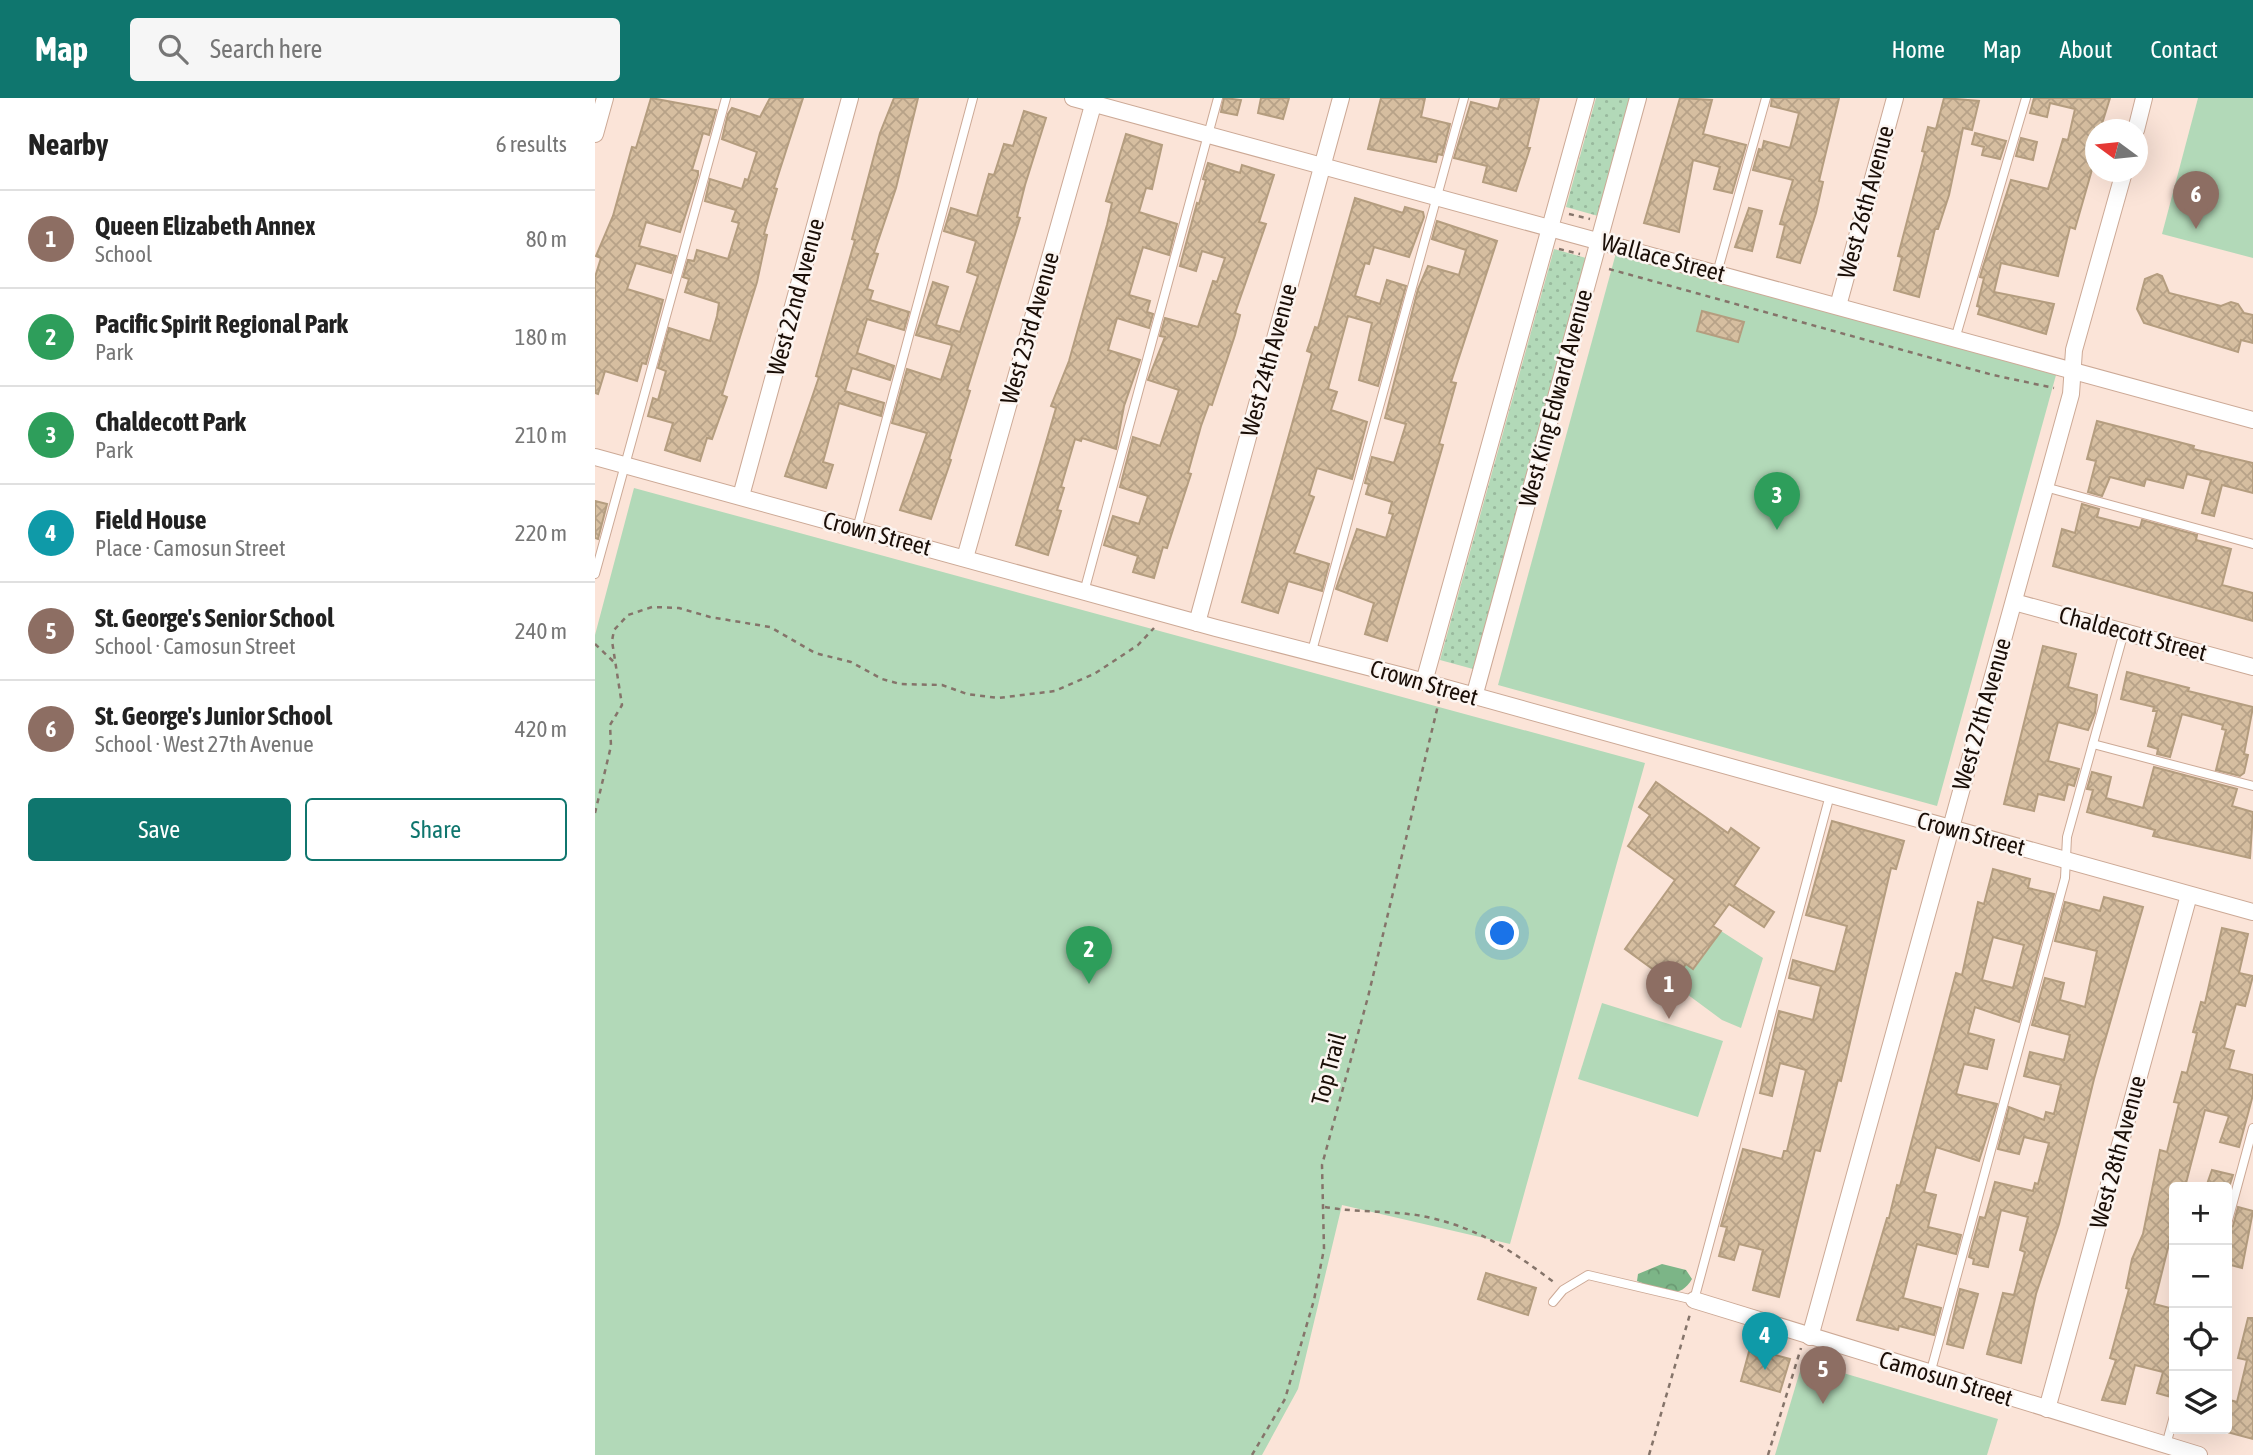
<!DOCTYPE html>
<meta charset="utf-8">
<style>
body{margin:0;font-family:"Asap Condensed",sans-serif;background:#f6f6f6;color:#222}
.controls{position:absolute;right:21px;bottom:21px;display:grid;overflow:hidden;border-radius:7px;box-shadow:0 7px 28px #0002}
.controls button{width:63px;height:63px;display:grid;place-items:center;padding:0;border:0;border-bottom:2px solid #e0e0e0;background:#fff;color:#222;font:35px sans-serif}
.compass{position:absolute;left:1490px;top:21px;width:63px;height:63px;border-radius:50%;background:#fff;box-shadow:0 7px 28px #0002;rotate:285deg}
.you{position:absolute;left:908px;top:836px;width:24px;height:24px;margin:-18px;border:5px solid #fff;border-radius:50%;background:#1a73e8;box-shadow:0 0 0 10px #1a73e833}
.badge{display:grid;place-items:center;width:46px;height:46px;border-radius:50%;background:#0f766e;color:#fff;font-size:23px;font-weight:700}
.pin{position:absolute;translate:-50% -58px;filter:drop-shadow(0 2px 4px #0008)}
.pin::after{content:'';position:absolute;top:37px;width:24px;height:21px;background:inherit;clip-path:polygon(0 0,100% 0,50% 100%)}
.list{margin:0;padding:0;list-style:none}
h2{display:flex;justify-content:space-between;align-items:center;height:91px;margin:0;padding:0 28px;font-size:30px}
h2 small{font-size:23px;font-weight:400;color:#767676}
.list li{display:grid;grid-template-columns:46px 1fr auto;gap:21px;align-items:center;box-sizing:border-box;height:98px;padding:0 28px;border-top:2px solid #e0e0e0}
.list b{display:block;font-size:26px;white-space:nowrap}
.list p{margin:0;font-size:23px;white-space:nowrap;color:#767676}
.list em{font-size:23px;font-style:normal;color:#767676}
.actions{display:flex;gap:14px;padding:21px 28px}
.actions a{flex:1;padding:16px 0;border:2px solid #0f766e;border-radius:7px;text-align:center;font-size:24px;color:#0f766e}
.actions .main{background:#0f766e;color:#fff}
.icon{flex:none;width:38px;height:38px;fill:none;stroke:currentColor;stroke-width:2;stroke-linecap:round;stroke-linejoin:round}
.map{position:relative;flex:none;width:1658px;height:1357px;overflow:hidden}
header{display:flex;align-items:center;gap:42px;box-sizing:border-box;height:98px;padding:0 35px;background:#0f766e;color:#fff}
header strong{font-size:33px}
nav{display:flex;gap:38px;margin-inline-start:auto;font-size:24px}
.search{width:490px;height:63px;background:#f6f6f6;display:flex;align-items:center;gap:18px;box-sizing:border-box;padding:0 24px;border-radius:7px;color:#767676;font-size:26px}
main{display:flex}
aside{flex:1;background:#fff}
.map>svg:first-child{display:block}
</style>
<header>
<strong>Map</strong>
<div class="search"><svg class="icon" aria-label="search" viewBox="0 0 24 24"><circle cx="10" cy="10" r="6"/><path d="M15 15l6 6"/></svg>Search here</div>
<nav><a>Home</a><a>Map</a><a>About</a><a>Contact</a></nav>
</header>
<main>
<aside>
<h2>Nearby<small>6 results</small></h2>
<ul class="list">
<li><span class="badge" style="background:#8d6e63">1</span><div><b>Queen Elizabeth Annex</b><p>School</p></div><em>80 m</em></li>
<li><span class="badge" style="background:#2e9e5b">2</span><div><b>Pacific Spirit Regional Park</b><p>Park</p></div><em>180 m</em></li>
<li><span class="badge" style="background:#2e9e5b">3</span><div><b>Chaldecott Park</b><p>Park</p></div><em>210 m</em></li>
<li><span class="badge" style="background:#0f9aa8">4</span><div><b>Field House</b><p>Place · Camosun Street</p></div><em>220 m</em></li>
<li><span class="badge" style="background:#8d6e63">5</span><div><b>St. George's Senior School</b><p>School · Camosun Street</p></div><em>240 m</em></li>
<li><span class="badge" style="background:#8d6e63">6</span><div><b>St. George's Junior School</b><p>School · West 27th Avenue</p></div><em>420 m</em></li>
</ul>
<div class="actions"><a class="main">Save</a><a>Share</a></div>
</aside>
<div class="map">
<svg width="1658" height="1357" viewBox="0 0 1658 1357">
<defs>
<pattern id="grass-dots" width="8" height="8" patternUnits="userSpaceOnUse" patternTransform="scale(1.75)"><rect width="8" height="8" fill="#b2d9b8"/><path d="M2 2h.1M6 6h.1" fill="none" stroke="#98b99d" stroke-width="1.8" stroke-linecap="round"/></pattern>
<pattern id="forest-crowns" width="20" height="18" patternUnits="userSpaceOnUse" patternTransform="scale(1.75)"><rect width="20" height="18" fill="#7cb587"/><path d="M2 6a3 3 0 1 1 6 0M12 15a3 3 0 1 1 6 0" fill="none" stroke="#6b9a73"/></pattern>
<pattern id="building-cross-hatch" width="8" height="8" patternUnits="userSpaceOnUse" patternTransform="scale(1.75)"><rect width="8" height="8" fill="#d6bea0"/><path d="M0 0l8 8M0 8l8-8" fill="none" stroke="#b7a288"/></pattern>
</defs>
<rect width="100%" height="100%" fill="#fbe4d8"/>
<g fill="url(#grass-dots)">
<polygon points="1001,0 1036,0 1003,118 971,109"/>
<polygon points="959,151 991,160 878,571 845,562"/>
</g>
<path fill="url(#forest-crowns)" d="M1067 1166 1091 1172 1097 1181C1083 1205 1063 1191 1042 1183L1043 1176Z"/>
<g fill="#b2d9b8">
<polygon points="1603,0 1658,0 1658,160 1567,136"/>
<polygon points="1021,155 1461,277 1342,708 903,587"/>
<polygon points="39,390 1050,665 915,1146 747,1107 703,1291 667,1357 0,1357 0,537"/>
<polygon points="1126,833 1168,860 1146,930 1127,922 1077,885 1091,866 1099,871"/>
<polygon points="1007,905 1128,943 1103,1019 983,981"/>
<polygon points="1208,1263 1403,1321 1392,1357 1180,1357"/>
</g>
<g fill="url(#building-cross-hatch)" stroke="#b49d7f" stroke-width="2" fill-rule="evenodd">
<polygon points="56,0 121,12 114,37 108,35 97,72 103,73 103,77 85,134 51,124 44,148 81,158 76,175 41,165 32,191 68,202 51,266 47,265 42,283 10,273 3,296 0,295 0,179 6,160 1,158 18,118 37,49 41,50"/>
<polygon points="175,0 208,0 179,90 182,91 169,136 172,137 162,184 127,297 132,299 117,341 112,340 105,363 70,352 78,325 53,318 58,300 63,302 71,273 63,270 74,230 115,243 122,218 124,205 90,194 94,181 88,179 93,162 99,163 102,152 133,161 144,125 137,123 141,112 110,103 115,81 147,91 150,81 153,82 162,54 127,41 133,16 137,10 165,19"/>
<polygon points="299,0 323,0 301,90 279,155 283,156 272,191 278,193 275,202 314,214 309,232 272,221 262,255 299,268 295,282 257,270 250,293 289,305 286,318 244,305 228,364 238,367 231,390 190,378 224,279 221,278 260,142 257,141 285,35"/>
<polygon points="629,0 646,2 642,17 626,14"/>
<polygon points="666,0 694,0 688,21 663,15"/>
<polygon points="786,0 830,0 826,19 855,26 847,57 843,56 841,64 773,51"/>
<polygon points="906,0 944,0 932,50 935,50 921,93 888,84 892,68 859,60 876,4 903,11"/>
<polygon points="1085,0 1117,2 1108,36 1151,47 1137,95 1119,91 1125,69 1098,62 1084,134 1049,125"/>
<polygon points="1177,0 1244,0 1224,83 1228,84 1221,115 1205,165 1182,159 1190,127 1185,126 1198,82 1158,72 1164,51 1167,52 1169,43 1195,50 1204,15 1176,8"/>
<polygon points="1349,0 1384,3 1377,32 1368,30 1354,97 1343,131 1340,131 1324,199 1299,192 1307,159 1303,158 1330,54 1327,53 1333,29 1341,31"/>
<polygon points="1439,0 1515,0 1505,32 1501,32 1501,56 1496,75 1480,131 1475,129 1463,178 1406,165 1399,194 1459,206 1451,236 1383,216 1385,209 1382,208 1389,180 1385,179 1387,172 1416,82 1453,91 1468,41 1473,42 1480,11 1455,5 1452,19 1435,15"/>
<polygon points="429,13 451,20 430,87 422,119 425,120 372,292 375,293 354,361 356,362 336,421 305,412 332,335 297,325 312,271 346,282 357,247 321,237 338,184 353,189 341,227 365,234 383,178 372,174 381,143 349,133 356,110 382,118 394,76 399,77 409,46 418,48"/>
<polygon points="1380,35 1411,43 1405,61 1387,57 1389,49 1377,46"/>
<polygon points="531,36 567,47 557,91 551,90 544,114 582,126 574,157 548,149 534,197 555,203 552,214 558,216 554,230 522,220 513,252 545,262 529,308 521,351 487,340 486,343 480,341 466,389 469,390 462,412 466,413 453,457 421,447 461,310 456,308 474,263 512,127 517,105 511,103"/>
<polygon points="1426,40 1442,44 1438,62 1421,58"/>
<polygon points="613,65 645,75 647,67 679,77 664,124 671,126 640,215 645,217 640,237 617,307 614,306 606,328 593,375 596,376 572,450 568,449 559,480 538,474 543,458 509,447 518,418 544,426 553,398 525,389 538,339 565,348 584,292 553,282 570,239 565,238 570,220 603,229 618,183 622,184 630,160 607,153 601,173 585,168 602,105 604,106 611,82 608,81"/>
<polygon points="760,100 808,115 810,109 828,114 829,119 814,159 779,149 774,166 770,165 760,198 785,206 792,182 811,188 783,288 764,282 777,225 753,218 733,291 742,294 736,312 772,324 757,381 722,370 714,397 719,399 699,455 734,466 727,493 693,483 683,515 647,504 717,255 712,253 720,229 723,230"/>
<polygon points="1154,110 1167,113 1157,153 1140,149"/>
<polygon points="842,123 902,143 856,284 861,285 844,346 848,347 792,543 770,536 779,505 741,491 762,431 791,440 798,416 794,415 797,404 771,396 774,386 770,385 777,359 799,365 811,326 790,320 823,191 833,168 864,177 871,152 837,141"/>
<polygon points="1562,176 1567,178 1574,195 1626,208 1636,204 1643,206 1649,215 1658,217 1658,245 1646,242 1643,254 1549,225 1542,211 1550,181"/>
<polygon points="1107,213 1149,224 1143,244 1102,233"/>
<polygon points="1502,323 1599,348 1598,351 1658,365 1658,395 1627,387 1619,418 1607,415 1616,382 1592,376 1588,390 1551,381 1549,388 1515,379 1507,398 1493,394 1501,363 1492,361"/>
<polygon points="0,403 12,406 3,441 0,440"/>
<polygon points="1487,406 1504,411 1502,419 1545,430 1547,422 1602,437 1601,442 1636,451 1627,487 1658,495 1658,523 1458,468 1467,431 1480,435"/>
<polygon points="1448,548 1481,556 1473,589 1502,597 1500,615 1493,632 1463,624 1453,663 1484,671 1479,688 1473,686 1469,702 1443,696 1439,713 1409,706"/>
<polygon points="1532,574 1594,590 1593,593 1658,609 1649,656 1653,657 1649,675 1645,678 1621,672 1631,632 1627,631 1628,627 1587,616 1575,659 1562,656 1563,651 1553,648 1562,613 1558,613 1559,609 1526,601"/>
<polygon points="1559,669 1642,691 1637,708 1658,714 1655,760 1558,738 1560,732 1492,714 1498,692 1492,691 1497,674 1516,679 1511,700 1548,710"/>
<polygon points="1061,684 1133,735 1136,730 1164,750 1139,788 1179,814 1169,829 1134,806 1118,828 1126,833 1098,871 1091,866 1077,885 1030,851 1080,782 1033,748 1055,717 1044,709"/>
<polygon points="1237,723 1309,743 1301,771 1296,770 1246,983 1243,982 1225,1053 1220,1052 1184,1199 1158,1192 1168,1152 1144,1146 1139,1162 1124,1158 1132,1129 1126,1128 1148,1051 1187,1061 1189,1053 1192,1053 1211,972 1185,965 1177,998 1165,995 1184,913 1218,922 1226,888 1194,880 1198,862 1240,874 1252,828 1211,817"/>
<path d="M1398 771 1435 781 1433 790 1459 796 1424 924 1380 909 1373 935 1399 942 1392 971 1369 966 1361 996 1402 1006 1384 1063 1341 1049 1329 1094 1341 1097 1333 1129 1366 1137 1361 1156 1322 1146 1308 1200 1346 1210 1339 1237 1304 1228 1303 1232 1262 1222 1292 1120H1294L1302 1087 1305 1088 1361 875 1367 877 1383 804 1389 806ZM1398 839 1429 847 1418 890 1387 882Z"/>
<polygon points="1509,799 1548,809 1499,981 1464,1126 1441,1196 1426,1265 1392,1256 1408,1195 1419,1197 1430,1154 1425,1152 1433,1119 1406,1112 1393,1169 1378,1166 1379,1161 1374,1159 1385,1119 1390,1120 1400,1084 1438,1093 1440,1085 1443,1086 1454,1045 1429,1039 1424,1056 1403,1051 1414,1009 1449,1022 1451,1014 1459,1016 1466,987 1429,978 1435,954 1469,962 1475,937 1437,927 1450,880 1469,885 1465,902 1490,909 1502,853 1460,843 1470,804 1505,813"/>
<polygon points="1627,830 1653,836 1644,875 1658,878 1650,908 1641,906 1629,950 1639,953 1634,971 1658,977 1658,997 1644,1049 1625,1044 1634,1018 1610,1012 1590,1089 1579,1089 1579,1126 1559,1206 1579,1211 1579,1285 1576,1299 1562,1295 1568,1274 1540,1267 1530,1306 1507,1302 1521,1262 1515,1260 1534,1191 1531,1190 1537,1161 1548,1136 1565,1052 1572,1054 1584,1005 1579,1004 1587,974 1592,975 1602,935 1598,934 1606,904 1610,905"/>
<polygon points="1617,1072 1638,1077 1634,1089 1611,1089"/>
<polygon points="1643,1109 1658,1113 1647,1170 1632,1166 1635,1147 1632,1146 1632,1132 1638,1128"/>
<polygon points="891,1175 941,1190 933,1217 883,1201"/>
<polygon points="1365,1191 1383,1196 1368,1250 1352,1246"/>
<polygon points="1653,1220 1658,1220 1658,1341 1632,1334 1635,1302 1642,1304 1652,1262 1643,1260"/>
<polygon points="1155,1250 1195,1261 1185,1294 1146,1283"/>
</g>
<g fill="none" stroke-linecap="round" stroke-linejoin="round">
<g stroke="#cca996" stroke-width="10">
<g id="lane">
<polyline points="1122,175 1171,0"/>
<polyline points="1360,241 1431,0"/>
<polyline points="1450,389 1658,446"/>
<polyline points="262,431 378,0"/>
<polyline points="0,476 131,0"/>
<polyline points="489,494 623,0"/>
<polyline points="717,553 869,0"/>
<polyline points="1498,646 1658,688"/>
<polyline points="1632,1126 1658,1030"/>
<polyline points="958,1204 968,1192 993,1177 1099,1202 1235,697"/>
<polyline points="1335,1276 1470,780 1472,739 1529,534"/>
<polyline points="1571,1347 1579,1318"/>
</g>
</g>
<g stroke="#cca996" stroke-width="18">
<g id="street">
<polyline points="478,0 1658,322"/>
<polyline points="1541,32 1549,0"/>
<polyline points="0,36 10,0"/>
<polyline points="1243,208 1300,0"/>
<polyline points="0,359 621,530 808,578 1658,814"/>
<polyline points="146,398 255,0"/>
<polyline points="370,460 500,0"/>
<polyline points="1419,504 1658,569"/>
<polyline points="602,525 746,0"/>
<polyline points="829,584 991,0"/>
<polyline points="879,599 1043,0"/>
<polyline points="1099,1202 1604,1357"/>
<polyline points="1215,1239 1476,296 1479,252 1529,74"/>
<polyline points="1452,1311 1594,797"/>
</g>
</g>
<g stroke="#85746a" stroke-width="2.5" stroke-dasharray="5 5" stroke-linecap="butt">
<polyline points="974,116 995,121"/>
<polyline points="964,151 985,156"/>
<polyline points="1014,171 1398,277 1459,290"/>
<polyline points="0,546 20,565"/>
<polyline points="0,715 16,648 15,627 27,607 17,543 19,532 33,517 57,509 84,510 115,519 175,529 220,555 256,564 287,581 305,586 347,587 372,596 403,600 460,593 499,576 543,547 559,530"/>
<path d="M730 1109C763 1115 799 1112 832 1119 886 1131 917 1153 960 1185"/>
<polyline points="657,1357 690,1301 719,1202 729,1151 727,1067 773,899 844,603"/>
<polyline points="1054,1357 1095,1216"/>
<polyline points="1173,1357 1206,1250"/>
</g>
<use href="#lane" stroke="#fff" stroke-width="8"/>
<use href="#street" stroke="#fff" stroke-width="16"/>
</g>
<g text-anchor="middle" stroke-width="5" stroke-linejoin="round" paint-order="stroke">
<g font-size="24" fill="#1a0e07" stroke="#fcf5f1">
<text transform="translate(1271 104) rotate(-75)" y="8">West 26th Avenue</text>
<text transform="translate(1068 160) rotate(15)" y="8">Wallace Street</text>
<text transform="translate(201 199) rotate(-75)" y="8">West 22nd Avenue</text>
<text transform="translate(435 230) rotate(-74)" y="8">West 23rd Avenue</text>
<text transform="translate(674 262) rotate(-75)" y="8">West 24th Avenue</text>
<text transform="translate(961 300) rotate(-75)" y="8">West King Edward Avenue</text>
<text transform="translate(282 436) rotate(15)" y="8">Crown Street</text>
<text transform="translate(1538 536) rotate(15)" y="8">Chaldecott Street</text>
<text transform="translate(829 585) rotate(16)" y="8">Crown Street</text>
<text transform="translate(1387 616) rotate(-74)" y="8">West 27th Avenue</text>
<text transform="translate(1376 736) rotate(15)" y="8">Crown Street</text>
<text transform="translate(734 971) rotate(-75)" y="8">Top Trail</text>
<text transform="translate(1523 1054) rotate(-75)" y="8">West 28th Avenue</text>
<text transform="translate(1351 1281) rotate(17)" y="8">Camosun Street</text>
</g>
</g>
</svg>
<div class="controls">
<button>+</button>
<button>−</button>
<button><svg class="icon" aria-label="locate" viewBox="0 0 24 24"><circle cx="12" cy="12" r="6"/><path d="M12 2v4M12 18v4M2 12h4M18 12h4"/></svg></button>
<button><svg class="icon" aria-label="layers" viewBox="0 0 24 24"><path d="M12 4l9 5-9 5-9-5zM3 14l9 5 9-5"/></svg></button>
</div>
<svg class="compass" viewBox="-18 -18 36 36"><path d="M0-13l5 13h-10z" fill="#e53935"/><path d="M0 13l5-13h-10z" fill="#767676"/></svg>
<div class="you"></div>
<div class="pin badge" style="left:1074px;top:921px;background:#8d6e63">1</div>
<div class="pin badge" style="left:494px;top:886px;background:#2e9e5b">2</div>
<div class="pin badge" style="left:1182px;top:432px;background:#2e9e5b">3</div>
<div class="pin badge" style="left:1170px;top:1272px;background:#0f9aa8">4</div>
<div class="pin badge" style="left:1228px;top:1306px;background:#8d6e63">5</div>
<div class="pin badge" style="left:1601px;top:131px;background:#8d6e63">6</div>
</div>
</main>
